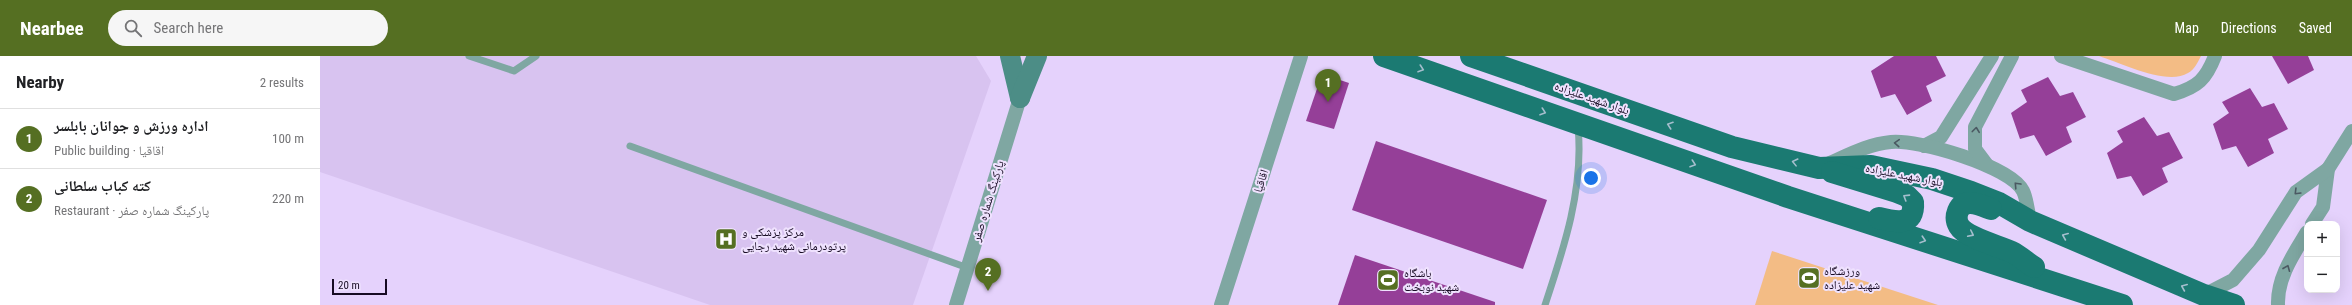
<!DOCTYPE html>
<meta charset="utf-8">
<style>
body{margin:0;font-family:"Roboto Condensed","Noto Naskh Arabic",sans-serif;background:#f6f6f6;color:#202124}
.controls{position:absolute;right:12px;bottom:12px;display:grid;overflow:hidden;border-radius:8px;box-shadow:0 4px 16px #0002}
.controls button{width:36px;height:36px;display:grid;place-items:center;padding:0;border:0;border-bottom:1px solid #e0e0e0;background:#fff;color:#202124;font:20px sans-serif}
.scale{position:absolute;left:12px;bottom:10px;width:55px;box-sizing:border-box;padding-left:4px;border:2px solid #170b23;border-top:0;font-size:11px;line-height:14px;white-space:nowrap;color:#170b23;-webkit-text-stroke:3px #efe2fe;paint-order:stroke}
.you{position:absolute;left:1271px;top:122px;width:14px;height:14px;margin:-10px;border:3px solid #fff;border-radius:50%;background:#1a73e8;box-shadow:0 0 0 6px #1a73e833}
.badge{display:grid;place-items:center;width:26px;height:26px;border-radius:50%;background:#556f22;color:#fff;font-size:13px;font-weight:700}
.pin{position:absolute;translate:-50% -33px;filter:drop-shadow(0 1px 2px #0008)}
.pin::after{content:'';position:absolute;top:21px;width:14px;height:12px;background:inherit;clip-path:polygon(0 0,100% 0,50% 100%)}
.list{margin:0;padding:0;list-style:none}
h2{display:flex;justify-content:space-between;align-items:center;height:52px;margin:0;padding:0 16px;font-size:17px}
h2 small{font-size:13px;font-weight:400;color:#757577}
.list li{display:grid;grid-template-columns:26px 1fr auto;gap:12px;align-items:center;box-sizing:border-box;height:60px;padding:0 16px;border-top:1px solid #e0e0e0}
.list b{display:block;font-size:15px;white-space:nowrap}
.list p{margin:0;font-size:13px;white-space:nowrap;color:#757577}
.list em{font-size:13px;font-style:normal;color:#757577}
.icon{flex:none;width:22px;height:22px;fill:none;stroke:currentColor;stroke-width:2;stroke-linecap:round;stroke-linejoin:round}
.map{position:relative;flex:none;width:2032px;height:249px;overflow:hidden}
header{display:flex;align-items:center;gap:24px;box-sizing:border-box;height:56px;padding:0 20px;background:#556f22;color:#fff}
header strong{font-size:19px}
nav{display:flex;gap:22px;margin-inline-start:auto;font-size:14px}
.search{width:280px;height:36px;background:#f6f6f6;display:flex;align-items:center;gap:10px;box-sizing:border-box;padding:0 14px;border-radius:22px;color:#757577;font-size:15px}
main{display:flex}
aside{flex:1;background:#fff}
.map>svg:first-child{display:block}
</style>
<header>
<strong>Nearbee</strong>
<div class="search"><svg class="icon" aria-label="search" viewBox="0 0 24 24"><circle cx="10" cy="10" r="6"/><path d="M15 15l6 6"/></svg>Search here</div>
<nav><a>Map</a><a>Directions</a><a>Saved</a></nav>
</header>
<main>
<aside>
<h2>Nearby<small>2 results</small></h2>
<ul class="list">
<li><span class="badge">1</span><div><b>اداره ورزش و جوانان بابلسر</b><p>Public building · اقاقیا</p></div><em>100 m</em></li>
<li><span class="badge">2</span><div><b>کته کباب سلطانی</b><p>Restaurant · پارکینگ شماره صفر</p></div><em>220 m</em></li>
</ul>
</aside>
<div class="map">
<svg width="2032" height="249" viewBox="0 0 2032 249">
<rect width="100%" height="100%" fill="#e5d2fc"/>
<polygon fill="#d8c3f0" points="0,0 656,0 671,25 593,249 390,249 0,116"/>
<g fill="#f3bc85">
<path d="M1779 0H1881C1878 6 1874 14 1868 17 1847 30 1801 7 1779 0Z"/>
<polygon points="1452,195 1618,249 1435,249"/>
</g>
<g fill="#953f98">
<polygon points="1574,0 1616,0 1626,20 1606,30 1612,45 1587,59 1575,38 1561,42 1551,15"/>
<polygon points="1952,0 1988,0 1994,14 1968,28"/>
<polygon points="1002,18 1029,27 1014,73 986,65"/>
<polygon points="1728,21 1740,40 1753,36 1766,61 1746,71 1752,86 1726,100 1714,79 1700,83 1691,57 1707,46 1701,34"/>
<polygon points="1930,32 1942,51 1954,47 1968,73 1948,83 1954,97 1928,111 1916,90 1902,94 1893,68 1909,57 1902,46"/>
<polygon points="1824,61 1837,80 1849,76 1863,102 1842,112 1848,126 1823,140 1811,120 1797,123 1787,97 1803,86 1797,75"/>
<polygon points="1056,85 1227,144 1203,213 1032,154"/>
<polygon points="1035,199 1175,246 1175,249 1018,249"/>
</g>
<g fill="none" stroke-linecap="round" stroke-linejoin="round">
<g stroke="#7fa7a2" stroke-width="7">
<polyline points="149,0 194,15 216,0"/>
<polyline points="310,90 648,212"/>
<path d="M1225 249C1244 192 1264 132 1258 71"/>
</g>
<g stroke="#7fa7a2" stroke-width="14">
<path d="M1741 0 1854 38C1878 31 1886 23 1895 0"/>
<polyline points="1604,90 1621,81 1672,0"/>
<path d="M1510 107C1530 98 1549 88 1571 86 1598 83 1690 110 1703 135 1707 143 1708 156 1710 165"/>
<polyline points="1667,109 1655,93 1655,71 1692,0"/>
<polyline points="1992,168 2003,151 2008,113 2032,75"/>
<polyline points="1884,239 1913,224 1939,194 1976,136 2008,113"/>
<polyline points="636,249 700,42"/>
<polyline points="901,249 981,0"/>
<path d="M1958 249C1957 222 1973 199 1987 176"/>
</g>
<g stroke="#4c8d86" stroke-width="20">
<polyline points="690,0 700,42"/>
<polyline points="700,42 717,0"/>
</g>
<g stroke="#1b7a72" stroke-width="22">
<polyline points="1064,0 1468,141 1802,249"/>
<polyline points="1151,0 1412,91 1499,112 1551,110 1612,123 1651,136 1679,147 1710,165 1884,239 1914,249"/>
<path d="M1512 116 1577 136 1587 140 1593 146C1595 171 1575 166 1559 162"/>
<path d="M1671 153C1660 149 1644 141 1638 155 1636 160 1636 165 1639 170 1646 182 1680 190 1694 197 1701 201 1707 207 1714 211"/>
</g>
</g>
<defs><path id="oneway-chevron" d="M-2-3.5L2.5 0L-2 3.5" fill="none" stroke-width="1.6" stroke-linecap="round" stroke-linejoin="round"/></defs>
<g stroke="#a5becd">
<use href="#oneway-chevron" transform="translate(1101 13) rotate(19)"/>
<use href="#oneway-chevron" transform="translate(1223 56) rotate(19)"/>
<use href="#oneway-chevron" transform="translate(1350 69) rotate(-161)"/>
<use href="#oneway-chevron" transform="translate(1475 106) rotate(-166)"/>
<use href="#oneway-chevron" transform="translate(1373 108) rotate(19)"/>
<use href="#oneway-chevron" transform="translate(1586 141) rotate(-148)"/>
<use href="#oneway-chevron" transform="translate(1651 178) rotate(26)"/>
<use href="#oneway-chevron" transform="translate(1745 180) rotate(-157)"/>
<use href="#oneway-chevron" transform="translate(1603 184) rotate(18)"/>
<use href="#oneway-chevron" transform="translate(1864 231) rotate(-157)"/>
</g>
<g stroke="#4b5962">
<use href="#oneway-chevron" transform="translate(1656 74) rotate(-83)"/>
<use href="#oneway-chevron" transform="translate(1577 87) rotate(-176)"/>
<use href="#oneway-chevron" transform="translate(1697 129) rotate(-133)"/>
<use href="#oneway-chevron" transform="translate(1977 136) rotate(135)"/>
<use href="#oneway-chevron" transform="translate(1967 212) rotate(-68)"/>
</g>
<defs>
<g id="hospital-square" transform="scale(1.15)"><rect x="-9" y="-9" width="18" height="18" rx="4" fill="#556f22" stroke="#efe2fe"/><path d="M-5-5h3v3.5h4V-5h3V5h-3V1.5h-4V5h-3Z" fill="#fff"/></g>
<g id="stadium-square" transform="scale(1.15)"><rect x="-9" y="-9" width="18" height="18" rx="4" fill="#556f22" stroke="#efe2fe"/><path d="M0-5a6.5 5 0 1 0 0 10a6.5 5 0 1 0 0-10ZM-3.5-1.8h7v3.6h-7Z" fill="#fff"/></g>
</defs>
<g fill-rule="evenodd">
<use href="#hospital-square" x="406" y="183"/>
<use href="#stadium-square" x="1489" y="222"/>
<use href="#stadium-square" x="1068" y="224"/>
</g>
<g text-anchor="middle" stroke-width="4" stroke-linejoin="round" paint-order="stroke">
<g font-size="12" fill="#170b23" stroke="#efe2fe">
<text transform="translate(1272 42) rotate(19)" y="4">بلوار شهید علیزاده</text>
<text transform="translate(1584 119) rotate(11)" y="4">بلوار شهید علیزاده</text>
<text transform="translate(941 125) rotate(-72)" y="4">اقاقیا</text>
<text transform="translate(668 145) rotate(-73)" y="4">پارکینگ شماره صفر</text>
</g>
<g font-size="12" fill="#170b23" stroke="#efe2fe" text-anchor="start">
<text x="422" y="180">مرکز پزشکی و<tspan x="422" dy="14">پرتودرمانی شهید رجایی</tspan></text>
<text x="1504" y="219">ورزشگاه<tspan x="1504" dy="14">شهید علیزاده</tspan></text>
<text x="1084" y="221">باشگاه<tspan x="1084" dy="14">شهید نوبخت</tspan></text>
</g>
</g>
</svg>
<div class="controls">
<button>+</button>
<button>−</button>
</div>
<div class="scale">20 m</div>
<div class="you"></div>
<div class="pin badge" style="left:1008px;top:46px">1</div>
<div class="pin badge" style="left:668px;top:235px">2</div>
</div>
</main>
